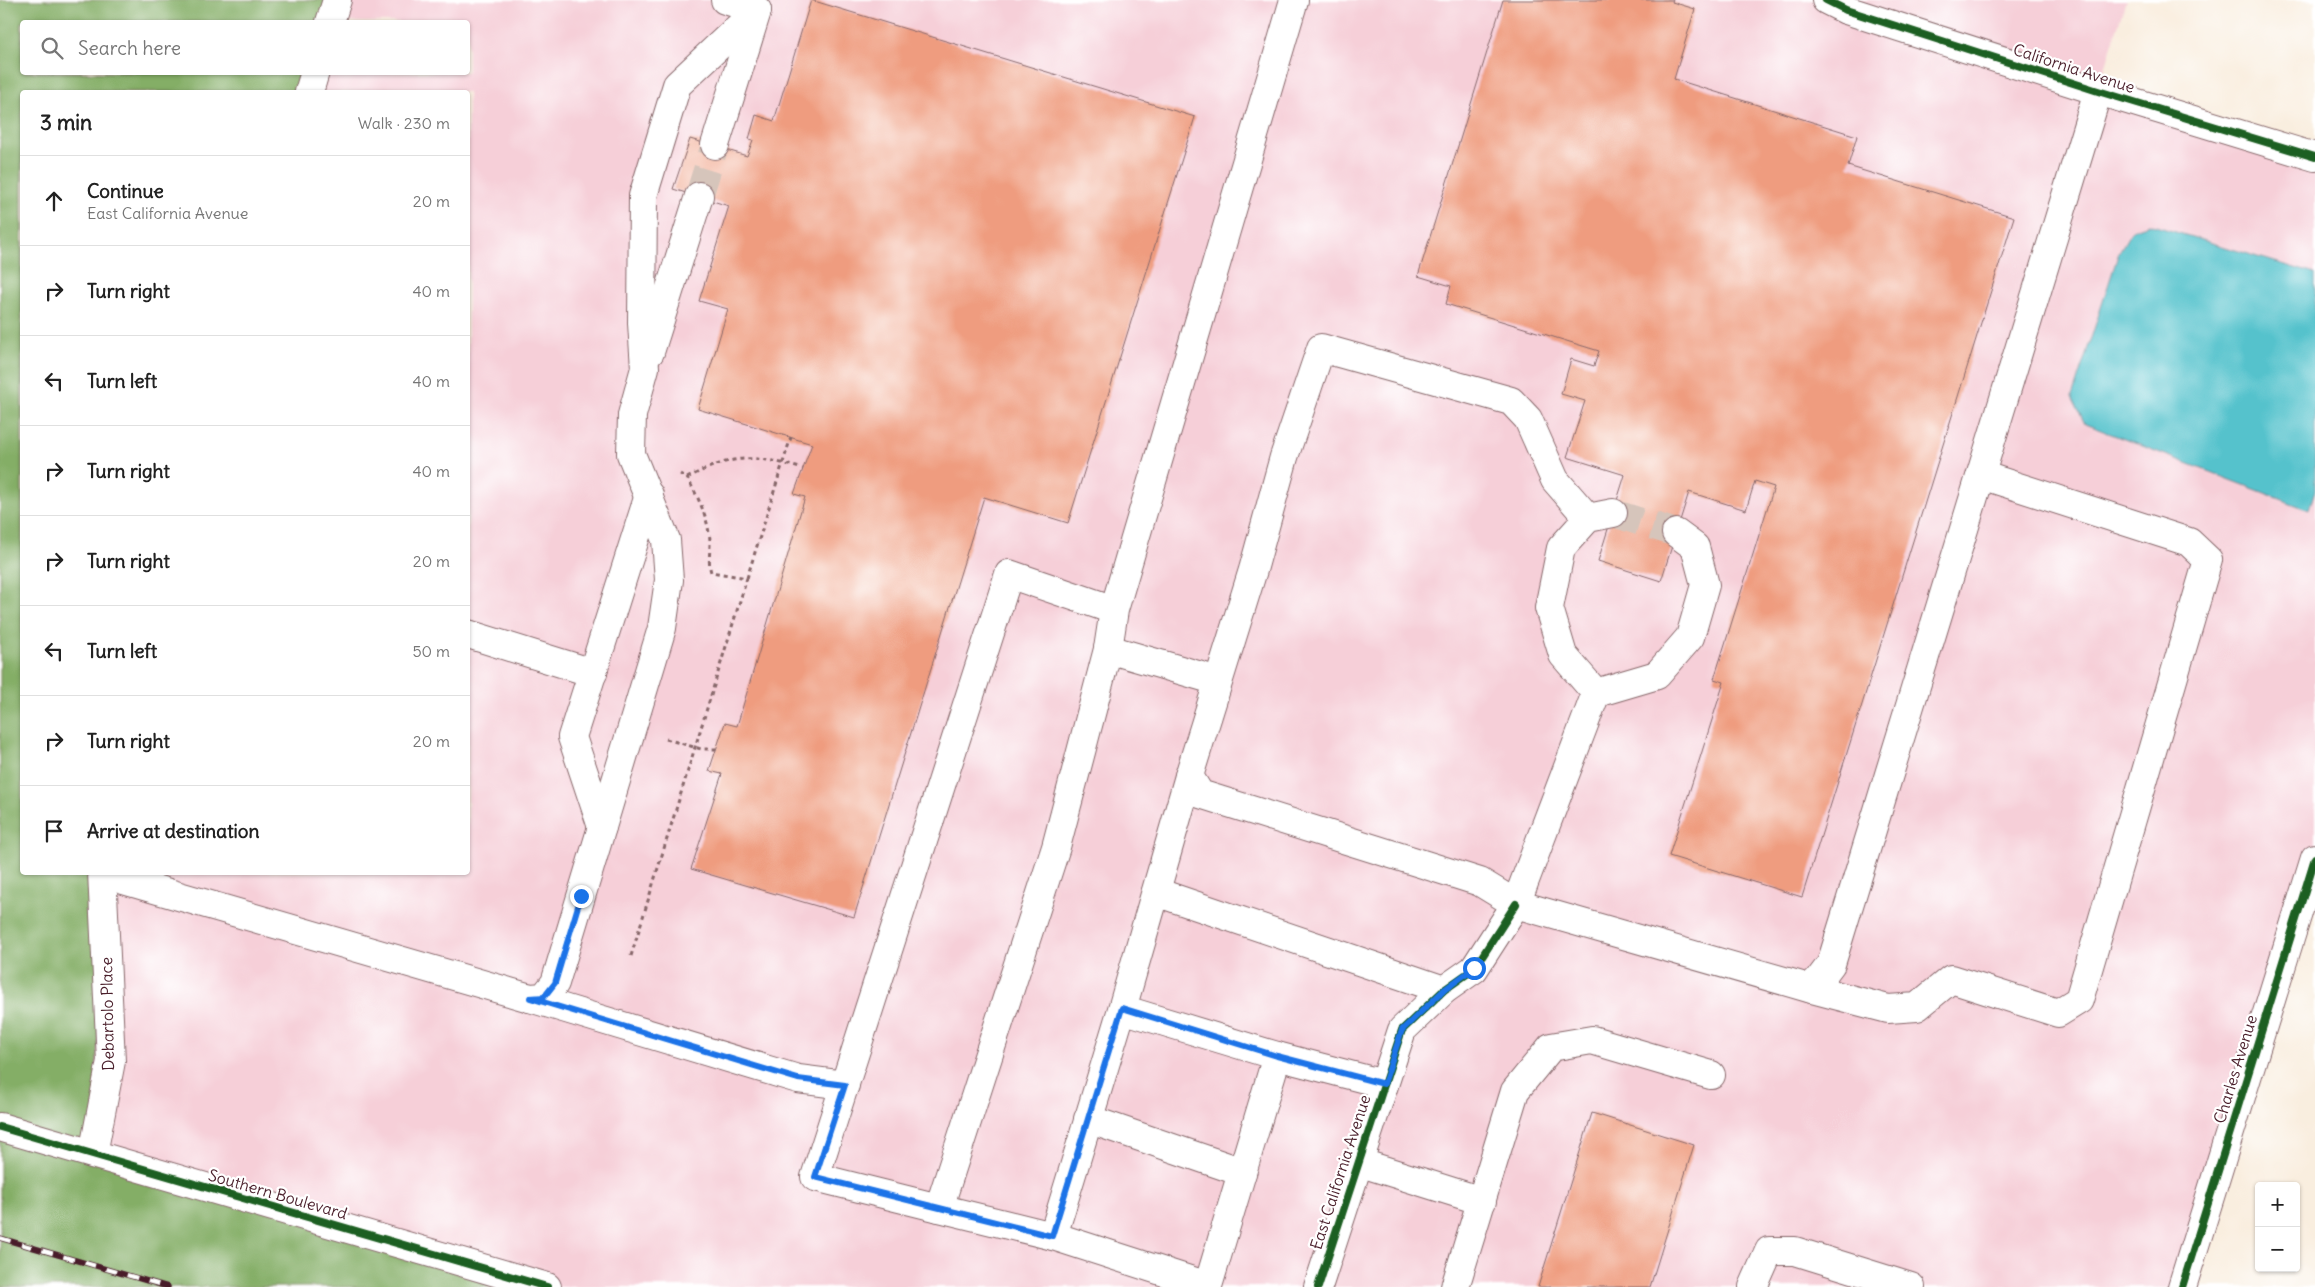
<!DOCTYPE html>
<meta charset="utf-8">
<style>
body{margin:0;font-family:Delius,sans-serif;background:#f2f2f2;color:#222}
.controls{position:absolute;right:15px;bottom:15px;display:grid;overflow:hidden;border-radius:5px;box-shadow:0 1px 4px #0004}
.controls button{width:45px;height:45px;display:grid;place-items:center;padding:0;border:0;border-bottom:1px solid #e0e0e0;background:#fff;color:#222;font:25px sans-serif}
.stop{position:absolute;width:15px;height:15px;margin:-11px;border:4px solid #1a73e8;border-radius:50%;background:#fff}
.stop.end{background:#1a73e8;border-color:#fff;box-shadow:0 1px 5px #0008}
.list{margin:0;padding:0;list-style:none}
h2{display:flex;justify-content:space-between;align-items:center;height:65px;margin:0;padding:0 20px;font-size:21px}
h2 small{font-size:16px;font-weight:400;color:#767676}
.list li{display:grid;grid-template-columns:32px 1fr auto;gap:15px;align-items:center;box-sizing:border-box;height:90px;padding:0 20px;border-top:1px solid #e0e0e0}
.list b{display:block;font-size:19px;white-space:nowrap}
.list p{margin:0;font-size:16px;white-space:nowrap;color:#767676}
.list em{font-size:16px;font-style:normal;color:#767676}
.icon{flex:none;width:28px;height:28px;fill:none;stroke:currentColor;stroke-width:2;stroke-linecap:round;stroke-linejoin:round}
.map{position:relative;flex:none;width:2315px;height:1287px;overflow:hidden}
.search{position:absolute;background:#fff;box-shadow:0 1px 4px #0004;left:20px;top:20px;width:450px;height:55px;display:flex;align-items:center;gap:12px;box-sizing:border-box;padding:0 18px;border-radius:5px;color:#767676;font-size:19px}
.panel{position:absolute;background:#fff;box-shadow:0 1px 4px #0004;left:20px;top:90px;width:450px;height:785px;border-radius:5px}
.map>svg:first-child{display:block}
</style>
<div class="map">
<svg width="2315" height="1287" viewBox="0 0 2315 1287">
<rect width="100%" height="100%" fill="#fff"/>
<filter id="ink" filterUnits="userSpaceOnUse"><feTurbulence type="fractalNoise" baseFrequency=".02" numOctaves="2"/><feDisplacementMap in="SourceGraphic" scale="10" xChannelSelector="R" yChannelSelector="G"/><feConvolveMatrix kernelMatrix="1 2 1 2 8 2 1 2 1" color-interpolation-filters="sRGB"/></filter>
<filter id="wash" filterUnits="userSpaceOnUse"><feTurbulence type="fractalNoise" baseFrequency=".0096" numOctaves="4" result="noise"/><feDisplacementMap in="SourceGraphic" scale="20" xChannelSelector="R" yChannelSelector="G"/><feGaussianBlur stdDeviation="1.12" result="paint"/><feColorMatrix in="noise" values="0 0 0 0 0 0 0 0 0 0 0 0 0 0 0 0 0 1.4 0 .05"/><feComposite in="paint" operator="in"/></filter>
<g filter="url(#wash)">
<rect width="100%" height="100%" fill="#f9eedf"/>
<polygon fill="#f6cfd8" points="333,0 2126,0 2098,91 2315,157 2315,858 2182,1287 547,1287 93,1154 102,873 468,872 468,92 305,92 311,73 468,72 468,22 326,22"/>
<polygon fill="#84ae66" stroke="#676648" points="0,0 337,0 330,22 22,22 22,72 315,73 309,92 22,92 22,872 102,873 104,890 93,1154 547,1287 0,1287"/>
<polygon fill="#55c2cc" stroke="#50707c" points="2149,224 2315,274 2315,490 2309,510 2085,424 2072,397 2119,252 2132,230"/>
<g id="blocks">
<g fill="#ef9c7f">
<polygon points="811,0 1195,117 1068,523 984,497 854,917 691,869 722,774 709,771 725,723 737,726 805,497 794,494 812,444 698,409 728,309 699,301 729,206 673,189 690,139 747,156 753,140 749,139 756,115 774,121"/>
<polygon points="1503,0 1673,0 1672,2 1695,9 1674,79 1857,136 1848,166 2014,217 1802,897 1669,856 1724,682 1714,679 1774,487 1755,481 1746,510 1689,492 1661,581 1598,561 1625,475 1567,457 1585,401 1561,394 1571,359 1594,366 1599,351 1446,304 1451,286 1418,276"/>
<polygon points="1592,1113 1694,1145 1650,1287 1538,1287"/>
</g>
</g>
</g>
<g filter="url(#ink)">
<use href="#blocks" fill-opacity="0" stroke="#87676a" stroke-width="1"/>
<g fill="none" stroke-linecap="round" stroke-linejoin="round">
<g stroke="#d6c5bb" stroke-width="28" stroke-dasharray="28 14" stroke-linecap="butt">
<polyline points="699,196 715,145"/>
<polyline points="1613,513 1676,533"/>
</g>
<g stroke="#87676a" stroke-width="30">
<g id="minor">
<polyline points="1826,0 1846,10 2098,91 2315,157"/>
<polyline points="330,22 337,0"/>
<polyline points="309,92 315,72"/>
<polyline points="715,145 757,11"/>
<polyline points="650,352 699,196"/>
<polyline points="1613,513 1588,518 1561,548 1549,608 1563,655 1596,693 1657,675 1690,637 1705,585 1695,547 1676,533"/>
<polyline points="1588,518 1555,480 1528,419 1511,401 1321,348 1284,457 1253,570 1189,776 1200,794 1480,882 1516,904 1812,989 1831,964 2098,91"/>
<polyline points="1114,610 1009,574 815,1177 939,1208 1056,847 1108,649 1114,610 1294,0"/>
<polyline points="468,634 593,673"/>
<polyline points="1108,649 1218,681"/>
<polyline points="602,827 572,737 649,495"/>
<polyline points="103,874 530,998 544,997 555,983 662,628 669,580 666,540 631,454 632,415 645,368 642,323 643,196 677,85 757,10 725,0"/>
<polyline points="1156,892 1444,990"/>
<polyline points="1812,989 1888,1009 1917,1007 1951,979 2058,1013 2079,1000 2208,560 2189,542 1981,475"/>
<polyline points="530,998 798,1079 845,1085"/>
<polyline points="1122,1009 1277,1056 1208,1286 1053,1236 1122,1009 1189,776"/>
<polyline points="1277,1056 1384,1084"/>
<polyline points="1088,1119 1242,1172"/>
<polyline points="0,1127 547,1287"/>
<polyline points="93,1154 111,1061 102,872"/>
<polyline points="1358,1162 1482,1201"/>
<polyline points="939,1208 1053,1236"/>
<polyline points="1318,1287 1402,1030 1444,990 1474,969 1516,904 1596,693"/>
<polyline points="1455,1287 1515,1091 1551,1047 1592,1040 1711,1075"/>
<polyline points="1753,1287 1769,1251 1795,1251 1911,1287"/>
<polyline points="2182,1287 2315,858"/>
</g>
</g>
<g stroke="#87676a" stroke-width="3" stroke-dasharray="4 4" stroke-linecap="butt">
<path d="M680 474 687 478C733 454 754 454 803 469"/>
<polyline points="747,578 791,437"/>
<polyline points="666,739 701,749 716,749"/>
<path d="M631 956 747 578 711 572C707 559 712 546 709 533 706 513 697 495 687 478"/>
</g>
<use href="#minor" stroke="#fff" stroke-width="28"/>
<g stroke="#4a1f2b" stroke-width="5.5">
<polyline id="rail" points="0,1238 168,1287"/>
</g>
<use href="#rail" stroke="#fff" stroke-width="4" stroke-dasharray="11" stroke-linecap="butt"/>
<g stroke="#fff" stroke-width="11">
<g id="cycleway">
<polyline points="1826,0 1846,10 2098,91 2315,157"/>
<polyline points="0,1127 547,1287"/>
<polyline points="1318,1287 1402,1030 1444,990 1474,969 1516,904"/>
<polyline points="2182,1287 2315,858"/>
</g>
</g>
<use href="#cycleway" stroke="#1b5e20" stroke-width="8"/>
</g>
</g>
<g fill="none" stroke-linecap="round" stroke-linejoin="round" filter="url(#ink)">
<polyline stroke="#1a73e8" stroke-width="6" points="581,896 555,983 544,997 530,998 798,1079 845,1085 815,1177 1052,1236 1122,1008 1277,1056 1384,1084 1402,1030 1444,990 1474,968"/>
</g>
<g text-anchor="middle" stroke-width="4.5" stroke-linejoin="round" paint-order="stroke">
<g font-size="16" fill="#4a1f2b" stroke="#fff">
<text transform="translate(2074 68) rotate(18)" y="6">California Avenue</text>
<text transform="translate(107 1014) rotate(-91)" y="6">Debartolo Place</text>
<text transform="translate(2235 1069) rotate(-73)" y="6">Charles Avenue</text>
<text transform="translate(1340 1172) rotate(-72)" y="6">East California Avenue</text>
<text transform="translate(278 1194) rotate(16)" y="6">Southern Boulevard</text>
</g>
</g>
</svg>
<div class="controls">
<button>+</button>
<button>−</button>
</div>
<div class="stop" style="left:1474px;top:968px"></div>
<div class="stop end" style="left:581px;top:896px"></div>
<div class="search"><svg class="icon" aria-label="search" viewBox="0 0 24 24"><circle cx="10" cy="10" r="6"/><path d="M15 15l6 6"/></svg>Search here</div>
<section class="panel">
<h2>3 min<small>Walk · 230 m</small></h2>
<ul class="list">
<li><svg class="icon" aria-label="ahead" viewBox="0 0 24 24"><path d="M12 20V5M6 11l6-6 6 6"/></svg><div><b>Continue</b><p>East California Avenue</p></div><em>20 m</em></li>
<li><svg class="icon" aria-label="right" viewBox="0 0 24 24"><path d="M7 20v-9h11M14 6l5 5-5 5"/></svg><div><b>Turn right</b></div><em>40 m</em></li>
<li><svg class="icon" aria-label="left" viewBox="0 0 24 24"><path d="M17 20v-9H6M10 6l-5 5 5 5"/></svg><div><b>Turn left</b></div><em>40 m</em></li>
<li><svg class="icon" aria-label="right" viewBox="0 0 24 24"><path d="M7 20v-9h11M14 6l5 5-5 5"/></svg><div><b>Turn right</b></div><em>40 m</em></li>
<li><svg class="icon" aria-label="right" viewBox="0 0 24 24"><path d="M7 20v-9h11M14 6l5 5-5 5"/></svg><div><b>Turn right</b></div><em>20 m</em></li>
<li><svg class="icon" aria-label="left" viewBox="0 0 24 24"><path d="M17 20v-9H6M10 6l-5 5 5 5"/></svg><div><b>Turn left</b></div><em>50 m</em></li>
<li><svg class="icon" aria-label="right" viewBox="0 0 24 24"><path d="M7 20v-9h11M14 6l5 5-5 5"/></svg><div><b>Turn right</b></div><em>20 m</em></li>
<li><svg class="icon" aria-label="arrive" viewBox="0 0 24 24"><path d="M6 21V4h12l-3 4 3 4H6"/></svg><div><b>Arrive at destination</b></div></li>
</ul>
</section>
</div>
